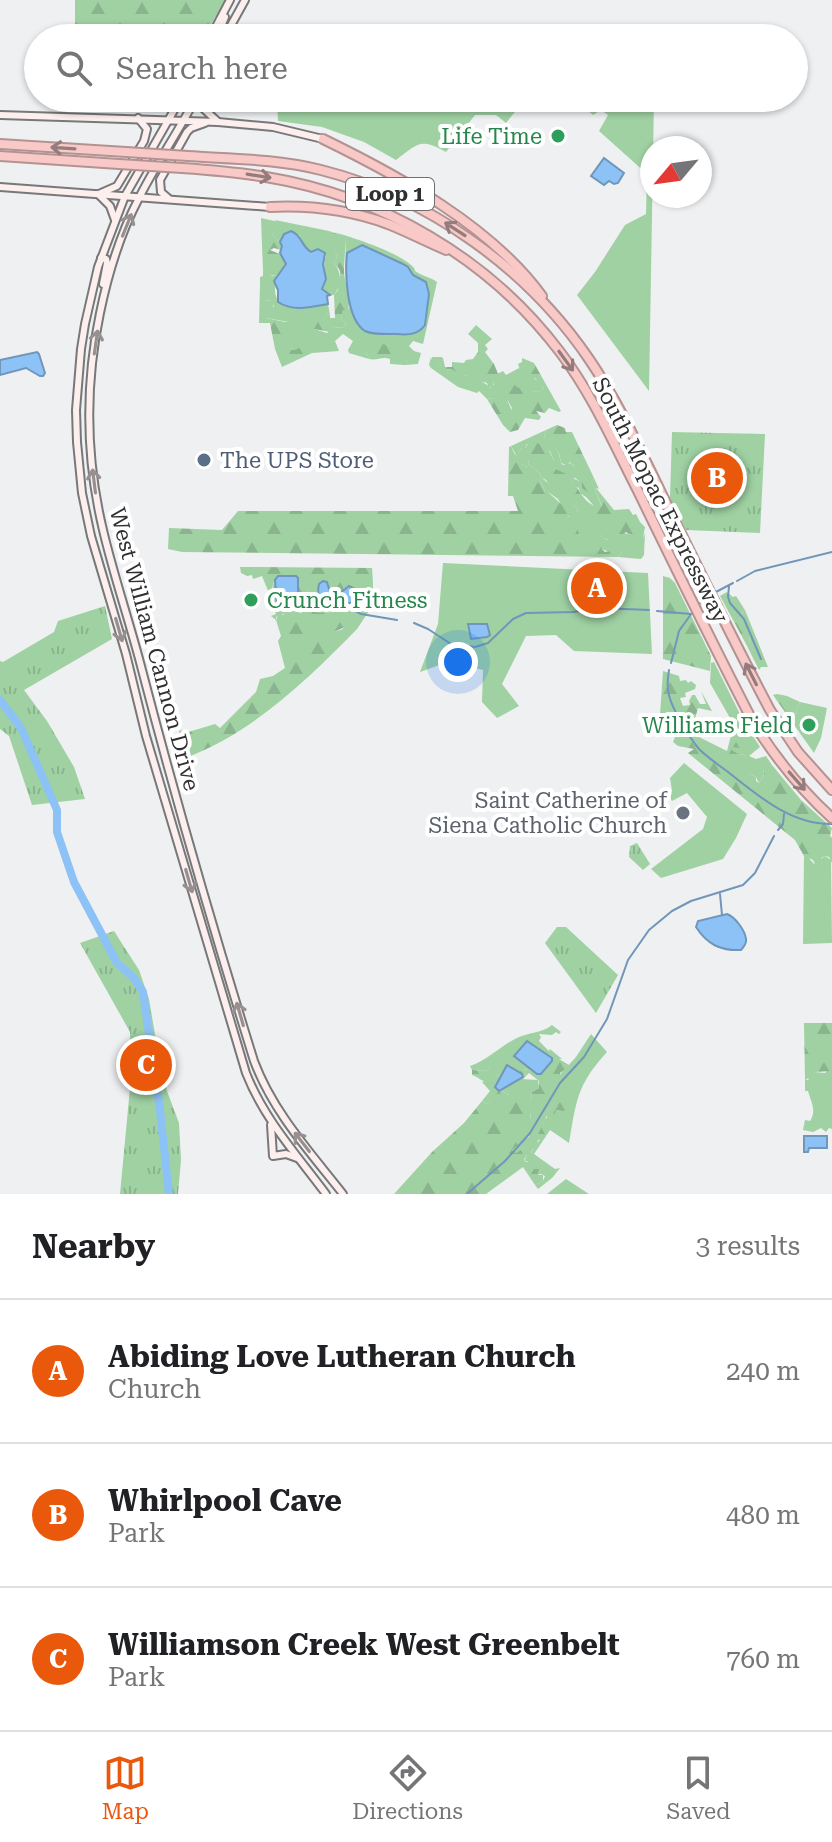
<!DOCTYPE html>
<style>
body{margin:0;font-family:"Roboto Serif",serif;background:#f2f2f2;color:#202124}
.compass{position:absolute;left:640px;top:136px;width:72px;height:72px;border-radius:50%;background:#fff;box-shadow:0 2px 6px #0004;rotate:241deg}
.you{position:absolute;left:458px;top:662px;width:28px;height:28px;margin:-20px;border:6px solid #fff;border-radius:50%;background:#1a73e8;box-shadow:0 0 0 12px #1a73e833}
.badge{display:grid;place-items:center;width:52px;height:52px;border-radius:50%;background:#ea580c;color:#fff;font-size:26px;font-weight:700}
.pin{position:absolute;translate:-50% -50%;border:4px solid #fff;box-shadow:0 2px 8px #0006}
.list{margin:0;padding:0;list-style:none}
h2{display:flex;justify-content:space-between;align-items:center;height:104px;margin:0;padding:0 32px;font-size:34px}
h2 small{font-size:26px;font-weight:400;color:#757577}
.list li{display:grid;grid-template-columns:52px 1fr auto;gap:24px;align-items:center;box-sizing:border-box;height:144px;padding:0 32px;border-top:2px solid #e0e0e0}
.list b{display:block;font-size:30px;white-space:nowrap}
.list p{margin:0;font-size:26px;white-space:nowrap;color:#757577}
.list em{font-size:26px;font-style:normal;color:#757577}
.icon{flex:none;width:44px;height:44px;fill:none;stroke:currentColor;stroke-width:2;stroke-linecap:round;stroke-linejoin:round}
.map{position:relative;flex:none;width:832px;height:1194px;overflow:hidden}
.search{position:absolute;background:#fff;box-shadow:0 2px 6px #0004;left:24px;right:24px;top:24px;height:88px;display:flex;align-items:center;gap:20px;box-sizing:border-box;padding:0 28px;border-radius:44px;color:#757577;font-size:30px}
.sheet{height:536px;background:#fff}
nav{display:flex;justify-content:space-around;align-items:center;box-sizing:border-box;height:112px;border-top:2px solid #e0e0e0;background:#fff;font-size:22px;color:#757577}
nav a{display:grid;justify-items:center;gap:4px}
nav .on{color:#ea580c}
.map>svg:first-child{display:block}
</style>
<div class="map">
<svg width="832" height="1194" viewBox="0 0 832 1194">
<defs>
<pattern id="forest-firs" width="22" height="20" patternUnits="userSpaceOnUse" patternTransform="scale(2)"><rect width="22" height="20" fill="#9fd1a3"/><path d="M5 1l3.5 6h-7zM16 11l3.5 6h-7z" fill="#89b48d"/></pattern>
<pattern id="park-tufts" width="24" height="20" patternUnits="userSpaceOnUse" patternTransform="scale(2)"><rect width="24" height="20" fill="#9fd1a3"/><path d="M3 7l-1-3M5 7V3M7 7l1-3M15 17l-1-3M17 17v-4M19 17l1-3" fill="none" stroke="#89b48d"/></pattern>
</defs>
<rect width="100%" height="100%" fill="#eff0f1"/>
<g fill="#9fd1a3">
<polygon points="655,35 655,38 361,38"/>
<path d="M277 98H526L506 123 496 115H475L446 152C420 138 419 143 396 160L364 142 322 127 278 121Z"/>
<polygon points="574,98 654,98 649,391 577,295 595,272 625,225 646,214 647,174 599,131 608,115 601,110 593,115"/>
<path d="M275 220 329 231 325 234C328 242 335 247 337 257L334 263C342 273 342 284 334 295H330L322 289C326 277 322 267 326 256L316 249 311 252 304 245 299 235 281 239 280 243 272 234 278 226Z"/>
<path d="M334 232C354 238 395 251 411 265 419 272 410 268 420 274 426 277 432 278 437 282L423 344 413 341 409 346 414 351 421 353 418 364 405 365 407 359 400 348C388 346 375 341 366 351L369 359 349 353 348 350 353 341 343 334 335 341 339 351 312 353 309 352 310 342H309L297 349 292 350 291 347 301 336 314 329 327 333 334 327 343 328 346 323 341 319 343 310H348L350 306C343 281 346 260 346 238Z"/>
<path d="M263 271 272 276H278C264 314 303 309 328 304L330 315 325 313 324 319 322 322 298 327 289 322 266 318 265 317 274 306 271 300 266 301 260 284V277L263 276Z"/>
<path d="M431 357 432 360 447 370 451 369C462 376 482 378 490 388L494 385V381H497V374L503 371 506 375 519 368C527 375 537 378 544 387L541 391 505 395 512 411 510 415 504 412 493 398 487 399 479 391 477 393 458 387 431 368 429 365Z"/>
<path d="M546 430 544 437C555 445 559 451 561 463L563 465 571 463 575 468 574 479 582 482 587 491 594 478 599 489 596 488 595 490 602 507C593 508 593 504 587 498 583 494 580 495 579 488L572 484 570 477 554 468V461L550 451 527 444 525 448H521L518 453 529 459 528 464 541 474 540 477C554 485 561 502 577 507L578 513H587L597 522C597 530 600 539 609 540V534C621 529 631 536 643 538L645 533 644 555 641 559 618 557 623 551C619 551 614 552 610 552 605 552 587 539 580 536L573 518 567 516 558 499 548 492H545L542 483 528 471V468L521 464 511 446Z"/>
<polygon points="443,563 648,573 652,654 574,651 556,635 526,636 502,684 519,706 497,718 482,702 483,670 448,662 420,672 438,624"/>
<path d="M275 578H298V594L307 591 313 595 343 590 367 609 371 603 369 611 357 629V627L340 641H332L334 632 343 629 345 610C333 614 306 614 294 610L276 617V620L271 616 276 614 269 593 272 590Z"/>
<polygon points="745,610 768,667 761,667 759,670 746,644 749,644 750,635 742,613"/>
<polygon points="714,662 745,724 760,747 749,756 756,759 766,756 772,765 763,771 764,775 759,783 756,777 750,774 750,764 745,755 739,754 732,750 731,747 739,747 732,732 734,725 710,683 711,663"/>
<polygon points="800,702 827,708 821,738 814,753 792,722"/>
<polygon points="684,763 747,814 736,838 723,859 661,878 651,869 703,829 707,817 687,793 672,801 668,794 672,791 670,778"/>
<polygon points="804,856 808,857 814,864 825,856 831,860 832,943 803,944"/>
<path d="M552 1025 561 1032 559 1034 556 1032 552 1035 539 1034 541 1037 539 1041 549 1051 550 1049 562 1059H560L537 1074 526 1069 520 1072 523 1075 521 1079 538 1080 539 1088 532 1092 531 1101 510 1093 508 1095 501 1090 487 1104 482 1101 490 1091 482 1082 499 1076 489 1068 487 1071 472 1070 470 1066C488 1060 499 1047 515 1039 527 1032 541 1034 552 1025Z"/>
<path d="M591 1034 607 1052C600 1060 592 1069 587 1078 575 1097 573 1121 569 1143L550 1130 534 1154 555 1169 560 1168 552 1178 538 1189 535 1185 543 1181 545 1176 541 1174 537 1175 527 1161 524 1162 527 1155H531C533 1144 540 1142 545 1133 547 1131 546 1128 547 1126 552 1114 559 1108 569 1101L568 1094H561C557 1100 552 1105 549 1111 545 1119 542 1129 538 1136 533 1144 523 1148 516 1153L512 1150 524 1138 529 1137 531 1126 530 1112 537 1099 548 1092 555 1080 576 1057Z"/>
<path d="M828 1070 832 1071V1129L829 1128 826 1132 821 1128 813 1132 803 1130 805 1120 810 1121C817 1111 811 1102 808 1091H805V1079L808 1080 814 1072 825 1073Z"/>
<polygon points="566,1179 569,1181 589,1194 547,1194"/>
</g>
<g fill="url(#forest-firs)">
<polygon points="75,0 225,0 203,38 75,38"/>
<polygon points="261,218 279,222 280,228 279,231 274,232 272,234 281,244 281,250 274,248 270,250 282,255 286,261 284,269 278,276 267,275 263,271"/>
<path d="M329 231 346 237C346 247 344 259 344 270 344 285 352 297 348 310H343L341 319 346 323 343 328 334 327 330 332 314 329 307 336H301V341H297L291 348 292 350 297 349 308 341 310 342V352L312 353 282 367 275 349 270 323H259L260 284 263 286 266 301 271 300 274 303 272 310 266 318 285 322 293 321 298 327 305 323 308 324 318 320 322 321 324 319 322 314 325 313 330 315V318H335L334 295 338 290C337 283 343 276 339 269 338 267 335 265 334 263L337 257C335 247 326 243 324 233Z"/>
<polygon points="476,325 492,339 485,345 488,349 485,352 494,364 501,381 494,381 493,388 488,387 487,383 469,379 466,375 462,376 451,369 442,370 440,365 432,363 432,357 441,357 443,358 445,367 452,367 452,362 464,363 466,360 473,359 478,352 478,343 468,334"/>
<path d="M369 342 406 348 412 356 411 359H407L405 365 390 364V359C382 356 377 361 369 359L366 351Z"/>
<path d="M522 358 534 363 561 411 559 412 549 408 545 413 536 411 541 417 539 420 525 418 518 430 510 432 503 425 487 399 493 398 499 401V404L504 406V412L510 414 512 408 508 401 504 398 505 395 503 392 505 386 513 384C518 389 523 388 529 392L541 391 544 387 540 384 535 378 531 380 522 379 524 373 520 370 518 364 522 362Z"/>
<path d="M557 425 565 428 566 432H572L594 478 588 492 582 488V483L572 476 574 466 570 462 567 465 561 463C559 446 553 449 544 437L546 430Z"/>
<path d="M530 441 547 446 554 461V468L570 476 572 484 576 485C581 495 590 509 602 506L595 490 596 488 614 510 629 509 633 515 636 514 640 522 645 527 643 538 636 539 626 532 619 537 616 533 609 534V540L603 538 596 530V522L588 520 587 513H578L577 507C565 504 551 488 546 480L540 477 541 474 528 464 529 459H524L518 453 521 448H525Z"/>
<path d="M511 446 514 453 522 462 521 464 528 468 529 471 542 483 545 492H548C556 500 567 507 568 517H575L580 523 577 527 580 536H587L594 542H600L602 549 605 552 621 549 623 551 618 557 182 552 168 549 169 528 222 530 238 511H518L513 496H508L509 447Z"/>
<path d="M240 567 372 568C373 583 375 596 367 610 356 609 360 597 356 589L349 586C337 593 333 602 327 582L318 589 317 594 313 595 307 591 304 597 298 594 297 577C293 576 280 574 276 578 273 581 273 589 269 593L262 576 253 579 252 575 247 576 241 573Z"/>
<polygon points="663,576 670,578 675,583 711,656 710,671 663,659"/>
<polygon points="727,592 733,597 736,596 745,610 742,613 750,635 749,644 746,644 720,596"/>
<path d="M289 609 301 613C311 608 304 610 314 612 328 615 339 610 351 611L347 626 334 632 333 641H340L352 627H357V629C308 679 255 731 188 757L179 731 182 730 185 733 215 724 220 728 256 692 260 679 273 676 285 668 278 641 281 636 276 620 278 615H283Z"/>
<path d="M663 671 679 676 680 681 686 680 688 683 691 681 696 685 695 689 685 693 686 697 680 698 683 706 690 705 689 701 692 695H695L700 704H706L701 691 712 711 698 708 691 733 727 751 732 732C737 736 739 742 740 748L732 747V750L739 754 745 755 751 764 754 766 750 774 756 777V781L759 783 764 775 763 768 772 765 801 800 832 828 830 836 832 838V863L829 857 825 856 821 858 823 862 821 867 817 868 813 860 804 856 795 840 688 753 694 749 678 746 673 742 675 737 674 729 666 725 669 720 667 717 660 715Z"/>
<polygon points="777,694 787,696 800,702 792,722 773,695"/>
<polygon points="804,1023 832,1023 832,1071 814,1072 813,1075 815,1078 805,1079"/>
<path d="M559 1059 569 1065 568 1070 566 1069 560 1073V1077L555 1080 557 1084 552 1086 551 1092H548V1095L538 1099 539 1102 530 1112V1118L533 1120 531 1122V1134L512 1150 516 1153C523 1148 529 1145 535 1138 540 1133 540 1128 544 1123V1119L547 1118V1114L558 1096 560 1094H568L572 1101 568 1102 571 1110 566 1111 557 1110 547 1127 548 1131 545 1133 544 1139 538 1140 537 1145 532 1150 531 1156 527 1155 524 1160 525 1162H530L532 1163 533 1169H539L537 1175H543V1181L535 1185 523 1167 486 1194H394L432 1152 464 1123 482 1101 487 1104 499 1091 501 1090 508 1095 513 1089 526 1093 530 1101 531 1100 532 1092 539 1088V1081L529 1073 522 1080 521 1079 523 1077 520 1072 521 1070 531 1069 538 1074 543 1073 552 1061Z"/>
<path d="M492 1064 502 1066V1069L497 1073 499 1078H493L489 1083C482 1082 479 1077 472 1075V1070L487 1071Z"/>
</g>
<g fill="url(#park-tufts)">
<polygon points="672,432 765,434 760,533 686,530 670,498"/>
<polygon points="105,606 112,639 24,690 47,721 74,767 85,799 32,805 9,736 0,729 0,661 3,662 54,632 58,621"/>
<polygon points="637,843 650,864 643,870 629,857 630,846"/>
<polygon points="557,927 566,927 618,975 596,1013 545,943"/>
<polygon points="114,931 139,970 149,999 158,1052 167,1091 179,1123 181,1160 178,1194 120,1194 131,1077 130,1032 80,943"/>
</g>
<g fill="#8cc2f5" stroke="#7096ba" stroke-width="2">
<polygon points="604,158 624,173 618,183 614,184 609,181 604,185 591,176"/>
<path d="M291 231C302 235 301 246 311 252L318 249 325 253 323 265 326 279 322 289 330 295 327 296 328 304C311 307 293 312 278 302V290L274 281 286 264 280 253 282 246 280 242 284 234Z"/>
<path d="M362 245 403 264 408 267 413 275 426 282 429 294 425 325C418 335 408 335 397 334 388 334 373 335 365 331 346 319 345 273 347 253Z"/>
<polygon points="37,352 39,354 45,373 43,376 40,376 26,368 0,375 0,360"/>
<polygon points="278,576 296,576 298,578 298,603 296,606 277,605 275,580"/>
<path d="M323 581 327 582C329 590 330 594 339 594L349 586 355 589 359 599V603H324C318 599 317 591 319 584Z"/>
<polygon points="468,624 487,624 490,635 487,637 471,639"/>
<path d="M727 914C735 917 745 930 746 939 747 944 744 946 741 950 720 951 707 944 696 927L698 921Z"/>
<polygon points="527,1041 552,1058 552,1061 541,1074 537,1074 514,1056"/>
<polygon points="507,1065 522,1074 523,1077 499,1091 495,1087"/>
<polygon points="804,1136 827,1136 827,1148 809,1148 808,1152 804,1152"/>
</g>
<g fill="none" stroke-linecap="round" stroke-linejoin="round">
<g stroke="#7096ba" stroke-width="2">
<polyline points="737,581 755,571 832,552"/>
<polyline points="729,586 728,597 730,603 744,619 761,659"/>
<polyline points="714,593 733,583"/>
<polyline points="298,600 315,607 350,608 361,614 397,620"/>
<polyline points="698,605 708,596"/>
<polyline points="657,611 691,614"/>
<polyline points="414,623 428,629 451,644 475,647 488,643 513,619 526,613 573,612 600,608 649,610"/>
<polyline points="671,663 679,631 694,610"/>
<path d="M669 670C668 678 666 686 669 695 672 709 689 737 699 749 708 758 719 765 728 772 758 796 792 825 832 824"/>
<polyline points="778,830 783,824 784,814"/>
<polyline points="720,894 722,915"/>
<polyline points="467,1194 505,1161 530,1133 560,1083 584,1057 607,1019 628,960 649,930 672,911 691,901 743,885 755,873 774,836"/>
</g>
<polyline stroke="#8cc2f5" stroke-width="8" points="0,700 21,728 57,810 57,832 74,882 117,963 134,978 143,992 160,1110 169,1194"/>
<g stroke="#777879" stroke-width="10">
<g id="secondary">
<polyline points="210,38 230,0"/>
<polyline points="216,38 225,17"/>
<polyline points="224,38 245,0"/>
<path d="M181 98 125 196 98 267 85 324 81 349 76 410 77 442 82 493 91 536 126 654 146 736 246 1073C264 1119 297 1155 326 1194"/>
<path d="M196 98C178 132 156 164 139 198 120 234 108 274 100 313 85 384 86 459 103 530 114 577 130 623 142 670 176 801 214 932 254 1061 273 1112 310 1152 343 1194"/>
<polyline points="202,98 204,109 218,122"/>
<polyline points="0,115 218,122 273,127 323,139"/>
<polyline points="0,187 270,207"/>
<polyline points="101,193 117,186 144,141 147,129 138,118"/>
<polyline points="98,194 110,206 115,220"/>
<polyline points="168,198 161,192 160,180 187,132 191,128 205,123"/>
<polyline points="101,258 106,259 107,263 103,284"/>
<polyline points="271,1125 273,1156 286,1154 297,1158"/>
</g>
</g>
<g stroke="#b39392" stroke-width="12">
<g id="highway">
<path d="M323 139C399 176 491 226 542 296"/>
<polyline points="0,144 126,152"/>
<polyline points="0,156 119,164"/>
<path d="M188 156C233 159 278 159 321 170 428 197 527 268 589 359 621 406 644 458 669 509 702 576 735 644 770 710L798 752 832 790"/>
<path d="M182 168C210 170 238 172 266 177 382 196 489 258 560 352 592 394 613 442 637 489 675 567 713 645 753 722 775 757 801 790 832 818"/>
<path d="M270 207C311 205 350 210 388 224 408 232 427 242 446 250"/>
</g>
</g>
<use href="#secondary" stroke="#fdefee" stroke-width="6"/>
<use href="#highway" stroke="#f9c9c7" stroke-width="8"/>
<g stroke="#b39392" stroke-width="12" stroke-linecap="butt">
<g id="highway-bridge">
<polyline points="126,152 188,156"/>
<polyline points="119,164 182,168"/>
</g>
</g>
<use href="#highway-bridge" stroke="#f9c9c7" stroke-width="8"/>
</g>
<defs><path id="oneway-shaft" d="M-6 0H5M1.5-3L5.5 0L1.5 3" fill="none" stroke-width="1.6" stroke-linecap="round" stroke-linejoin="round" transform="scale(2)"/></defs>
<g stroke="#947c7c">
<use href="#oneway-shaft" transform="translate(63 148) rotate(-176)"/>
<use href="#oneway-shaft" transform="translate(259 176) rotate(9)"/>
<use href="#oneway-shaft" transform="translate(455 229) rotate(-147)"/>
<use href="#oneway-shaft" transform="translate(566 361) rotate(54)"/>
<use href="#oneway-shaft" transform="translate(751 674) rotate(-117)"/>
<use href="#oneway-shaft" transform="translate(797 781) rotate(49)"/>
</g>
<g stroke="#969090">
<use href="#oneway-shaft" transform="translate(127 225) rotate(-68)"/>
<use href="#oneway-shaft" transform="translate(96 342) rotate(-82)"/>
<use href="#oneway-shaft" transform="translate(94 481) rotate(-97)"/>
<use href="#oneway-shaft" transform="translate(119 630) rotate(74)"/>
<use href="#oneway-shaft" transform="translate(189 881) rotate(74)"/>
<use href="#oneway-shaft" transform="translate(240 1014) rotate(-106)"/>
<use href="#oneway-shaft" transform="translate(302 1142) rotate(-128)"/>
</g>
<g fill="#2e9e5b" stroke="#fff" stroke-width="3">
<circle cx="558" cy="136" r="8"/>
<circle cx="251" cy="600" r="8"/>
<circle cx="809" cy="725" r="8"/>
</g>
<circle fill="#5c6f8a" stroke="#fff" stroke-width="3" cx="204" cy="460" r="8"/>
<circle fill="#6b7280" stroke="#fff" stroke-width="3" cx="683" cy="813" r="8"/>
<g text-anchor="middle" stroke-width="8" stroke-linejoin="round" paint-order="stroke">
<rect fill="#fff" stroke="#6e6e6f" stroke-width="2" x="346" y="178" width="88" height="32" rx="6"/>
<g font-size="20" font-weight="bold" fill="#303031">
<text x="390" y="201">Loop 1</text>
</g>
<g font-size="22" fill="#27864d" stroke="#fff" text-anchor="end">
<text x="542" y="144">Life Time</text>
<text x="267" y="608" text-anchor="start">Crunch Fitness</text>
<text x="793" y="733">Williams Field</text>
</g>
<g font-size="22" fill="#4e5e75" stroke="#fff" text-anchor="start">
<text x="220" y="468">The UPS Store</text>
</g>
<g font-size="22" fill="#303031" stroke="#fff">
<text transform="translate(661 500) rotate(63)" y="8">South Mopac Expressway</text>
<text transform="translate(155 649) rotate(75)" y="8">West William Cannon Drive</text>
</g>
<g font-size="22" fill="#5b616d" stroke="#fff" text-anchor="end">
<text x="667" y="808">Saint Catherine of<tspan x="667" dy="25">Siena Catholic Church</tspan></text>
</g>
</g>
</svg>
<svg class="compass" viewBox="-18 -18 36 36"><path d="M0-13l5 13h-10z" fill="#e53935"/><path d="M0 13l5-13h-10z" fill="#757577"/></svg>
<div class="you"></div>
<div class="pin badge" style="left:597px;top:588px">A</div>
<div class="pin badge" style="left:717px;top:478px">B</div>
<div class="pin badge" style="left:146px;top:1065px">C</div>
<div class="search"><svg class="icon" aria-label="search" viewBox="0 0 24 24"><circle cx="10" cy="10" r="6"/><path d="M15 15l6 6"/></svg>Search here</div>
</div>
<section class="sheet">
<h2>Nearby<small>3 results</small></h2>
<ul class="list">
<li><span class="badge">A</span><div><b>Abiding Love Lutheran Church</b><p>Church</p></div><em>240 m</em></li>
<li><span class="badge">B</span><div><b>Whirlpool Cave</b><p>Park</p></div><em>480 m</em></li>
<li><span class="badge">C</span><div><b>Williamson Creek West Greenbelt</b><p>Park</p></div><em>760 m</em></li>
</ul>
</section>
<nav>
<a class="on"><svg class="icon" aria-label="map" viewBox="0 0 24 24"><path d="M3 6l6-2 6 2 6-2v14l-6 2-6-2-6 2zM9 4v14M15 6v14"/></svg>Map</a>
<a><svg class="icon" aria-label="directions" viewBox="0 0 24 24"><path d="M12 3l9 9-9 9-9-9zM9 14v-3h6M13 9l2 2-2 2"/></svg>Directions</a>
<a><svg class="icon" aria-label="saved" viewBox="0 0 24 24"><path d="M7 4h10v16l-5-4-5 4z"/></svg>Saved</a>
</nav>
